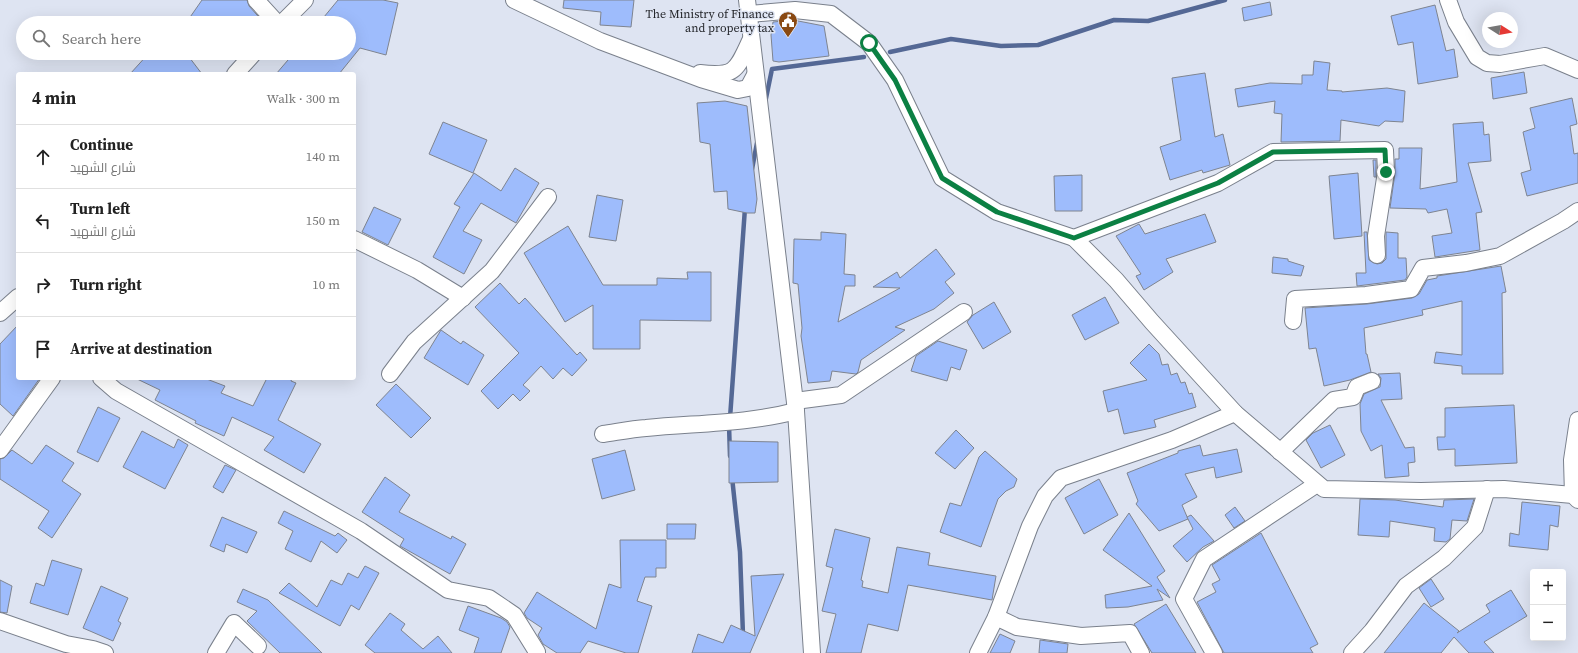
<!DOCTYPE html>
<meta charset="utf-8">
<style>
body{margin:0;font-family:"Source Serif 4",Cairo,serif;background:#f2f2f2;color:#222}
.controls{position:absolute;right:12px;bottom:12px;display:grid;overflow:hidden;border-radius:4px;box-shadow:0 4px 16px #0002}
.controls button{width:36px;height:36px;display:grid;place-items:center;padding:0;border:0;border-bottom:1px solid #e0e0e0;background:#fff;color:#222;font:20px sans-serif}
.compass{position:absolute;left:1482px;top:12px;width:36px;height:36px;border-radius:50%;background:#fff;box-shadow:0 4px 16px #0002;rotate:101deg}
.stop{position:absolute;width:12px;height:12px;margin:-9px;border:3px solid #0b8043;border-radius:50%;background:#fff}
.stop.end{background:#0b8043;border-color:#fff;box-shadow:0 1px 4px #0008}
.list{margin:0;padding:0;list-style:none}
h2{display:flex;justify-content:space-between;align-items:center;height:52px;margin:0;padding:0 16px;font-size:17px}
h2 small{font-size:13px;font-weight:400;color:#767676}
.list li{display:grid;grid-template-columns:26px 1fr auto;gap:12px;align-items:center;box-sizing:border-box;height:64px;padding:0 16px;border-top:1px solid #e0e0e0}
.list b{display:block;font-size:15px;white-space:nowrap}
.list p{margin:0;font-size:13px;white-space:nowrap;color:#767676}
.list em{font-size:13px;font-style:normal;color:#767676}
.icon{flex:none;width:22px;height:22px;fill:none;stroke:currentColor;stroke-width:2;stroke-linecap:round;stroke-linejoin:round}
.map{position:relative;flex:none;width:1578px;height:653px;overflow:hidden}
.search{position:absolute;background:#fff;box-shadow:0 4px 16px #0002;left:16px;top:16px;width:340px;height:44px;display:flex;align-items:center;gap:10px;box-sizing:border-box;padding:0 14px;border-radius:22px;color:#767676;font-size:15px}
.panel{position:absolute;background:#fff;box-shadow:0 4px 16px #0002;left:16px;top:72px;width:340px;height:308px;border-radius:4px}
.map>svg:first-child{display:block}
</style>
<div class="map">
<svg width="1578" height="653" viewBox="0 0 1578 653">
<rect width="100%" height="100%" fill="#dee4f2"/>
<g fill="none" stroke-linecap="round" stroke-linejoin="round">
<g stroke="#546895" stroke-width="4.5">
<polyline points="890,52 951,39 1001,46 1038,45 1114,20 1148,21 1225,0"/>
<polyline points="765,103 772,69 864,57"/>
<polyline points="752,169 757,143"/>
<polyline points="730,418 745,208"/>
<polyline points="729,425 730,456"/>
<polyline points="732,477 740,552 743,635"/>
</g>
</g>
<g fill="#9ebcfc" stroke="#7e8490">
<polygon points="202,0 247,0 249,6 264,23 186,23"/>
<polygon points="338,0 383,0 398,3 386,55 360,48 339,74 276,74 294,53 349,53 349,23 319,23"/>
<polygon points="564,0 634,0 631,27 600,25 601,12 563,8"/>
<polygon points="1270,2 1272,15 1244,21 1242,8"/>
<polygon points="1435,5 1446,51 1454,49 1458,77 1418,84 1413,42 1398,45 1391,16"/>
<polygon points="793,20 824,26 829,56 779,62 773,61 771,35 773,22"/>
<polygon points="149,53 186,53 202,74 130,74"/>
<polygon points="1314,61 1330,63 1327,90 1342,91 1342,92 1387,88 1405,91 1403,122 1385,121 1379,126 1341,120 1340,141 1281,142 1282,114 1274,113 1275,101 1238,107 1235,89 1270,83 1302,84 1302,75 1313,75"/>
<polygon points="1524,72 1527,93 1493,99 1491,78"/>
<polygon points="1205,73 1215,137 1223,134 1230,165 1203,173 1202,170 1170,180 1160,147 1181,140 1172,78"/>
<polygon points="1572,98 1577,124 1570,126 1574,154 1578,153 1578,183 1527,196 1521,173 1531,170 1523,132 1535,128 1530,108"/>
<polygon points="725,101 747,106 757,199 755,213 747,213 728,209 727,191 714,192 710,144 700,142 697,103"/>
<polygon points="443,122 487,140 473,173 429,154"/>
<polygon points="1483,122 1484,135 1489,134 1491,161 1468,163 1482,212 1476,213 1480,250 1435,257 1432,236 1452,233 1447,209 1428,213 1426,209 1390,208 1395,173 1395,159 1399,159 1399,148 1422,148 1420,189 1457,182 1453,124"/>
<polygon points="1373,160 1376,160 1376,177 1374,177"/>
<polygon points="515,168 539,183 516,223 481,203 463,231 482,240 464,274 433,257 460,207 454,204 474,173 501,191"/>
<polygon points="1358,173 1362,236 1334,239 1329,176"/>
<polygon points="1082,175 1082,211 1055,211 1054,176"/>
<polygon points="597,195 623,200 616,241 589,237"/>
<polygon points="374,207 401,219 388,245 362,232"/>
<polygon points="1205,214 1216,242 1166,259 1173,272 1144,290 1136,276 1141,274 1116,236 1139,224 1145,234"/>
<polygon points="568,226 603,285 657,285 657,278 688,279 687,272 711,272 711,321 640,320 640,349 593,349 593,305 565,322 524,253"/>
<polygon points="821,232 846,234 844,274 855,275 855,286 845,286 838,322 900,288 873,287 897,272 900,278 936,249 955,274 945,282 954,293 934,309 895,327 905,330 861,360 858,372 856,374 832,371 830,381 808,383 801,336 802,328 798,284 793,283 794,239 821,240"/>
<polygon points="1364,232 1367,232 1369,260 1377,264 1382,263 1386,259 1386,232 1398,233 1398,258 1406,258 1407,277 1405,280 1357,286 1356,273 1366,273"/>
<polygon points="1273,257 1288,259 1288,261 1304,266 1301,276 1272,273"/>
<polygon points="1501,266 1506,292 1502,293 1503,374 1462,374 1462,366 1434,363 1436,352 1462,355 1462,301 1422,310 1423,315 1364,328 1366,354 1367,354 1371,372 1350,380 1324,386 1316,348 1309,349 1305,308 1367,304 1412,298 1419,294 1427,280 1437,278 1437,276"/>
<polygon points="500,283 519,304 525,298 577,355 580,352 587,360 572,376 563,368 553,379 541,366 523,385 530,391 520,401 513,394 498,409 481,391 519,353 475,307"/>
<polygon points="1105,297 1119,323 1085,340 1072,315"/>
<polygon points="994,302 1011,332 983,349 967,322 973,315"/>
<polygon points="18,325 18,378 40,378 13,416 0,404 0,344"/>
<polygon points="441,330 461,344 463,341 484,355 468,385 424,358"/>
<polygon points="938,341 967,350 960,370 951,367 947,381 911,371 916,356"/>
<polygon points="1149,344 1159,354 1162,365 1168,364 1171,375 1177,373 1181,383 1185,382 1189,394 1192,393 1196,407 1154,420 1156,427 1124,434 1118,409 1108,412 1103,391 1147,380 1130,363"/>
<polygon points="1400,373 1402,399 1381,400 1405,448 1414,447 1415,462 1408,463 1409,476 1385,478 1382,445 1371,451 1361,431 1360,404 1364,394 1380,387 1381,378 1378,374"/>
<polygon points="135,378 204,378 225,386 221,393 253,406 267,378 292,378 291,381 296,383 278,420 321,444 304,473 264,450 274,437 232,417 224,436 195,423 196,421 155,400 160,390"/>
<polygon points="396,384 431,418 411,438 376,405"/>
<polygon points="1514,405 1517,463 1455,466 1455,449 1438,450 1437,437 1445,437 1445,408"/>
<polygon points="98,407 120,418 98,462 77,452"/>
<polygon points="1330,425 1345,455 1321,468 1306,440 1313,433"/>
<polygon points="956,430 974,448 955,469 935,453"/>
<polygon points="142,431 174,448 178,439 188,445 165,489 123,467"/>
<polygon points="729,441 778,442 778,482 729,483"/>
<polygon points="46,445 74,463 62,481 81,494 52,538 38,528 49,511 0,479 0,459 4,458 12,450 32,464"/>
<polygon points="1200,445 1203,456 1237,449 1242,472 1216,478 1214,467 1185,474 1197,497 1182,505 1188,519 1159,531 1136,504 1138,501 1127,473 1178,453 1178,451"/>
<polygon points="625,450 635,490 602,499 592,459"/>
<polygon points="985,451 1017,479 1014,487 1006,491 998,499 981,547 940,532 950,503 961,506 979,457"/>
<polygon points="225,465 236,470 223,493 213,487"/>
<polygon points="385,477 410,495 399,512 451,539 452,536 466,544 450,574 400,546 404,539 362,512"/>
<polygon points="1099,479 1118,515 1084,534 1065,498"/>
<polygon points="1360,499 1395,500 1443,507 1444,500 1474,499 1467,521 1452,520 1450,539 1446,542 1434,541 1435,528 1390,521 1389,537 1358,535"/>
<polygon points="1522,502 1560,506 1558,527 1550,525 1548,550 1509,546 1510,533 1519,535"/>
<polygon points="1235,507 1245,521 1234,528 1225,515"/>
<polygon points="284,511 335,536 338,533 347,540 337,553 321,541 311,562 285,549 293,531 278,523"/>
<polygon points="1129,513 1165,571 1157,577 1170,598 1157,589 1163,600 1128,607 1106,608 1105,595 1152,586 1103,550"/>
<polygon points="1191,515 1214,541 1203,547 1187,562 1173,546 1193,529 1187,517"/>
<polygon points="222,517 257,532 247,553 226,544 224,552 210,546"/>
<polygon points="667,524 696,524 695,539 667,539"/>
<polygon points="835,529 870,538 861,580 863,581 862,587 888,593 897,547 930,553 928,565 996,576 992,600 908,585 898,631 868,624 861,653 826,653 836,614 822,611 833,568 826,566"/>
<polygon points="1261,533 1318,644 1310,648 1313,653 1224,653 1197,602 1216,592 1212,584 1220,580 1212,565"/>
<polygon points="620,540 666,540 666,568 656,568 656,577 645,577 637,601 652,606 638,653 626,653 588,641 580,653 557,653 543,644 538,635 542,628 527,618 524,613 537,592 596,629 609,584 621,588"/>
<polygon points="52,560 82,569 68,615 30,603 36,583 44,586"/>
<polygon points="365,566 379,573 359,610 351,605 340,626 279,593 289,583 317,607 331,580 342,585 348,573 358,578"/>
<polygon points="784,574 750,653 692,653 698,634 723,643 731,625 755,636 751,576"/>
<polygon points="1431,579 1444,599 1431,607 1419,588"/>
<polygon points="0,580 12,586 7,613 0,612"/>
<polygon points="101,586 128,598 118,621 121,623 113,641 83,628"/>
<polygon points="243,589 268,600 322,653 280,653 247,621 257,611 237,602"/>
<polygon points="1511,590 1527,616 1484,642 1494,653 1469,653 1454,637 1441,653 1384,653 1424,603 1459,631 1457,633 1490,612 1486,605"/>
<polygon points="1166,604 1196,653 1152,653 1134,624"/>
<polygon points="468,606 501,618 507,622 510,627 501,653 474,653 479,638 459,630"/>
<polygon points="390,613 405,624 401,630 423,649 438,636 452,653 375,653 365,645"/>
<polygon points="1000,634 1015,641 1010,653 990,653"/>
<polygon points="1040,640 1068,644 1067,653 1039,653"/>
</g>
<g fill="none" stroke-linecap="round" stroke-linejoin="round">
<g stroke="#7a808c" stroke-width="18">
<g id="minor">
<polyline points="256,0 277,23"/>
<polyline points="514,0 600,41 701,79 738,90 748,88 755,75"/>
<polyline points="747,0 796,411 812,653"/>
<polyline points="1448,0 1456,22 1477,57 1487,63 1500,64 1545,56 1578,70"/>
<polyline points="749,14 795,10 831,14 869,43 895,80 942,178 997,212 1074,238 1218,183 1273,152 1385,150 1386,172 1376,236 1377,255"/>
<polyline points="282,23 305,0"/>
<path d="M700 73C737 77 736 70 751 39"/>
<polyline points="235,74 254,53"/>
<polyline points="1074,238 1116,280 1152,322 1235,413 1324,489 1421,491 1504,489 1573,495 1578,500"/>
<polyline points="354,239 417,270 463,298"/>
<polyline points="0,313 18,297"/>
<polyline points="1293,321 1295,299 1366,295 1411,289 1423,268 1466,263 1500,256 1563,221 1578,211"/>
<polyline points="390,374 414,342 492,271 548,197"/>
<polyline points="101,378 116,391 361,531 448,590 489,598 514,615 537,652"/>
<polyline points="795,401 841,395 964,312"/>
<path d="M603 434C617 432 632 429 646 428 696 423 747 424 796 411"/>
<polyline points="0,450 52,378"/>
<polyline points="1280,452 1334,400 1353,397 1357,387 1372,381"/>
<polyline points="1573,495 1572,460 1578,420"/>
<polyline points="996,617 1017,627 1081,636 1130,633 1141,653"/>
<polyline points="0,621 66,644 93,649 105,653"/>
<polyline points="216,653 234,623 258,646"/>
<polyline points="978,653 996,617 1030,526 1045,496 1061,478 1172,440 1235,413"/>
<polyline points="1214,653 1184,599 1204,559 1317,484"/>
<polyline points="1352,653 1372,631 1406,586 1444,558 1475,527 1487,489"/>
</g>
</g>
<use href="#minor" stroke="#fff" stroke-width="16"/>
</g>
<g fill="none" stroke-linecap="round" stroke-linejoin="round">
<polyline stroke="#0b8043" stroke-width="5" points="869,43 895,80 942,178 997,212 1074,238 1218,183 1273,152 1385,150 1386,172"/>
</g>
<defs>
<g id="civic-pin" transform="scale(1)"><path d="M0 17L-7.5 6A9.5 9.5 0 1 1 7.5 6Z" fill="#894912" stroke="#dee4f2"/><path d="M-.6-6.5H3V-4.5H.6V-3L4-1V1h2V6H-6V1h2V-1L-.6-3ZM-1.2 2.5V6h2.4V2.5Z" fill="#fff"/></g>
</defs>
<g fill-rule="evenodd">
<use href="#civic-pin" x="788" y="21"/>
</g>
<g text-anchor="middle" stroke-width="3" stroke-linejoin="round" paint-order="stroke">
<g font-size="12" fill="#1f2126" stroke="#dee4f2" text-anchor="end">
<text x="774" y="18">The Ministry of Finance<tspan x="774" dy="14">and property tax</tspan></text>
</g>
</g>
</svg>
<div class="controls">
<button>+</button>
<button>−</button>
</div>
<svg class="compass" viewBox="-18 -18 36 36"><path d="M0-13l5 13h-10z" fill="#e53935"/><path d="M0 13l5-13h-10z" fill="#767676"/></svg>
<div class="stop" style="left:869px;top:43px"></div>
<div class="stop end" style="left:1386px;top:172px"></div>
<div class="search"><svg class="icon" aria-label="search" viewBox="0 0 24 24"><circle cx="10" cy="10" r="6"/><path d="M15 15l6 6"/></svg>Search here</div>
<section class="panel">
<h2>4 min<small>Walk · 300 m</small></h2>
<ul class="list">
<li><svg class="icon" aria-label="ahead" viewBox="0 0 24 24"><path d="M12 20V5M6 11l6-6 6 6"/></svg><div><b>Continue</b><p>شارع الشهيد</p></div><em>140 m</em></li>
<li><svg class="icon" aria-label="left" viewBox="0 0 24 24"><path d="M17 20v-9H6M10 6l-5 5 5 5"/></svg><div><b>Turn left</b><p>شارع الشهيد</p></div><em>150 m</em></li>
<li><svg class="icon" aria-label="right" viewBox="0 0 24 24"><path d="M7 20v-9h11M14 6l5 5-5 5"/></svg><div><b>Turn right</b></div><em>10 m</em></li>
<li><svg class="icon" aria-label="arrive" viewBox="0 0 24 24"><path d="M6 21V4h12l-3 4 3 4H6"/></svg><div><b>Arrive at destination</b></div></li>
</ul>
</section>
</div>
